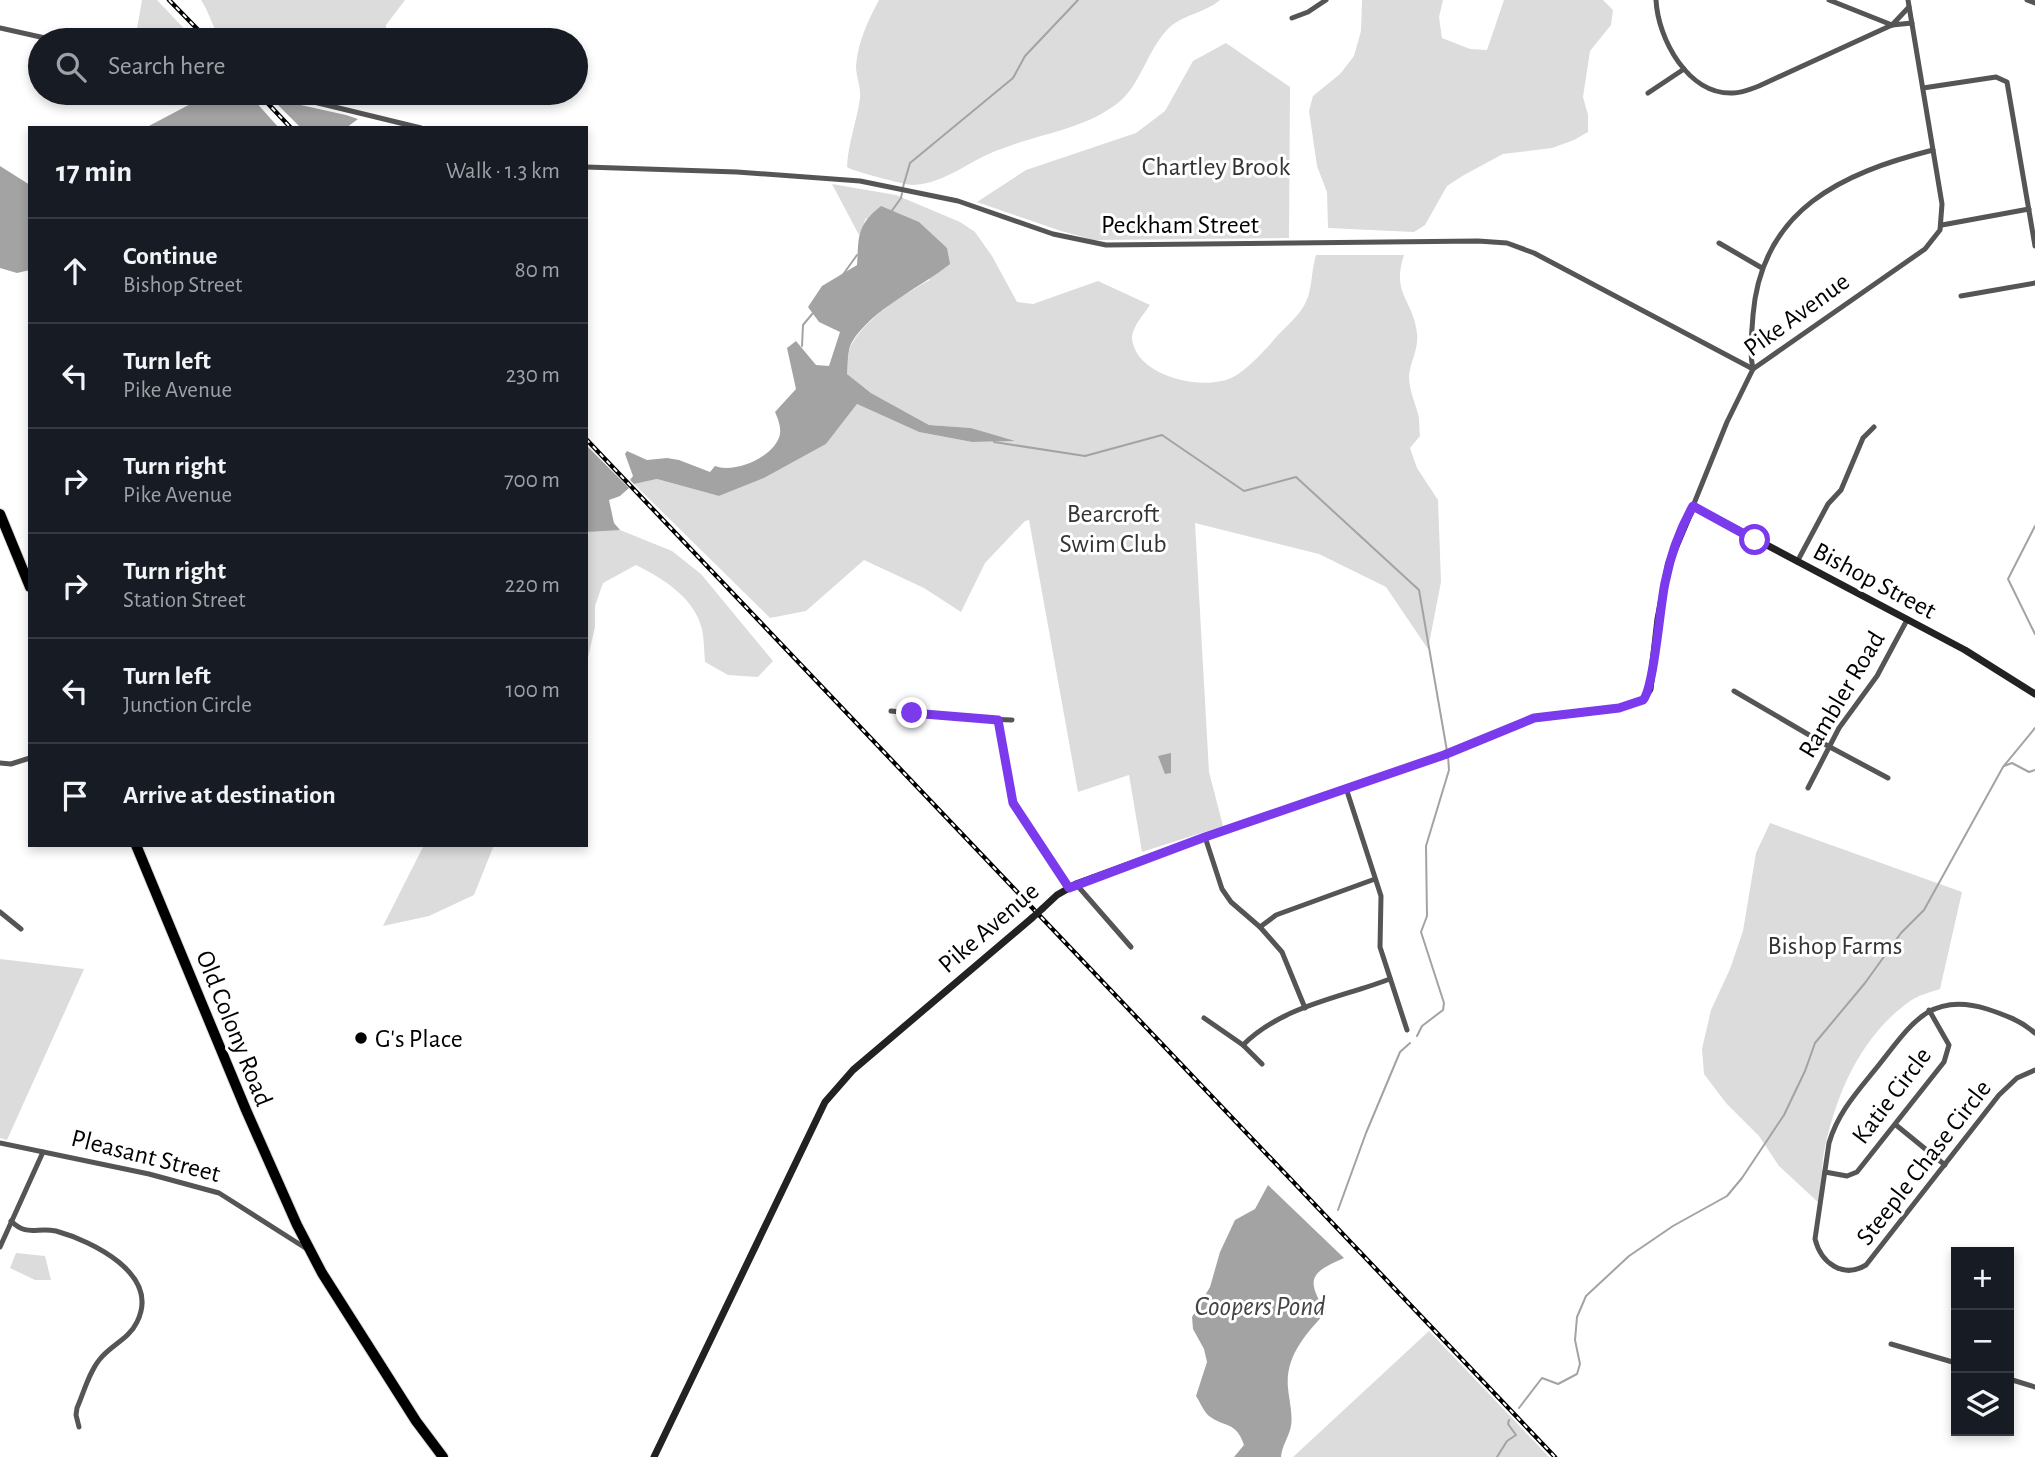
<!DOCTYPE html>
<meta charset="utf-8">
<style>
body{margin:0;font-family:"Alegreya Sans",sans-serif;background:#242831;color:#f1f3f6}
.controls{position:absolute;right:21px;bottom:21px;display:grid;overflow:hidden;border-radius:0px;box-shadow:0 4px 10px #0003}
.controls button{width:63px;height:63px;display:grid;place-items:center;padding:0;border:0;border-bottom:2px solid #363941;background:#171b24;color:#f1f3f6;font:35px sans-serif}
.stop{position:absolute;width:21px;height:21px;margin:-16px;border:5px solid #7c3aed;border-radius:50%;background:#fff}
.stop.end{background:#7c3aed;border-color:#fff;box-shadow:0 2px 7px #0008}
.list{margin:0;padding:0;list-style:none}
h2{display:flex;justify-content:space-between;align-items:center;height:91px;margin:0;padding:0 28px;font-size:30px}
h2 small{font-size:23px;font-weight:400;color:#9ea1a6}
.list li{display:grid;grid-template-columns:46px 1fr auto;gap:21px;align-items:center;box-sizing:border-box;height:105px;padding:0 28px;border-top:2px solid #363941}
.list b{display:block;font-size:26px;white-space:nowrap}
.list p{margin:0;font-size:23px;white-space:nowrap;color:#9ea1a6}
.list em{font-size:23px;font-style:normal;color:#9ea1a6}
.icon{flex:none;width:38px;height:38px;fill:none;stroke:currentColor;stroke-width:2;stroke-linecap:round;stroke-linejoin:round}
.map{position:relative;flex:none;width:2035px;height:1457px;overflow:hidden}
.search{position:absolute;background:#171b24;box-shadow:0 4px 10px #0003;left:28px;top:28px;width:560px;height:77px;display:flex;align-items:center;gap:18px;box-sizing:border-box;padding:0 24px;border-radius:38px;color:#9ea1a6;font-size:26px}
.panel{position:absolute;background:#171b24;box-shadow:0 4px 10px #0003;left:28px;top:126px;width:560px;height:721px;border-radius:0px}
.map>svg:first-child{display:block}
</style>
<div class="map">
<svg width="2035" height="1457" viewBox="0 0 2035 1457">
<rect width="100%" height="100%" fill="#fff"/>
<g fill="#dcdcdc">
<polygon points="142,0 157,0 195,40 135,40"/>
<path d="M201 0H405L386 25V40H222C212 28 210 13 201 0Z"/>
<path d="M879 0H1220C1204 14 1181 14 1166 31 1147 52 1140 85 1119 102 1084 130 1041 133 1001 149 971 159 945 184 913 185 906 185 852 171 847 167 848 143 857 121 860 98 861 87 856 76 856 66 858 41 868 21 879 0Z"/>
<polygon points="1362,0 1443,0 1439,17 1442,38 1470,49 1487,50 1504,0 1603,0 1613,10 1611,25 1590,51 1583,97 1588,115 1588,132 1574,140 1552,148 1503,154 1464,175 1447,186 1425,225 1414,232 1328,228 1327,192 1317,166 1309,111 1313,96 1340,74 1354,56 1361,31"/>
<polygon points="1226,43 1290,87 1289,238 1094,240 1061,231 977,202 1026,170 1136,133 1165,111 1193,61"/>
<polygon points="314,93 367,93 351,101"/>
<path d="M832 184 896 195 960 222 975 232 992 256 1017 302 1033 304 1098 281 1150 305C1144 314 1132 327 1132 338 1135 377 1206 393 1235 376 1251 366 1266 349 1278 335 1289 324 1303 312 1308 297 1312 284 1312 268 1316 255H1404C1391 294 1413 299 1417 333 1419 349 1410 362 1409 376 1409 390 1415 402 1418 414 1420 421 1419 429 1420 436L1410 448 1417 468 1438 500 1441 582 1428 649 1386 587 1319 554 1195 523 1209 772 1223 826 1142 852 1129 775 1078 792 1029 520 1025 521 985 563 961 612 924 588 864 560 806 611 770 618 634 484 657 479 719 496 764 478 826 444 857 404 919 432 972 442 1012 441 971 428 929 425 871 393 847 374C848 365 847 350 853 342 868 317 905 293 930 280L866 218 859 235Z"/>
<path d="M608 529 620 530 672 551 701 574 773 661 758 677 728 675 705 662C704 651 704 639 702 629 694 597 662 578 636 565L603 583 595 606V627L586 666V532Z"/>
<path d="M1770 823 1962 892 1940 989C1931 992 1919 995 1910 1001 1860 1037 1836 1094 1824 1152 1821 1169 1822 1188 1821 1205L1779 1166 1759 1136 1726 1103 1704 1074 1702 1049 1711 1010 1730 969 1743 931 1756 853Z"/>
<polygon points="424,845 494,845 474,895 429,916 383,926"/>
<polygon points="0,959 84,969 7,1140 0,1138"/>
<polygon points="16,1253 45,1256 51,1280 35,1280 10,1268"/>
<polygon points="1429,1331 1549,1457 1293,1457"/>
</g>
<g fill="#a3a3a3">
<polygon points="229,95 254,100 279,128 145,128 200,99"/>
<polygon points="278,100 346,115 358,119 346,128 301,128 277,104"/>
<polygon points="0,166 30,185 30,270 17,273 0,268"/>
<path d="M881 206 919 222 947 248 950 264C921 287 871 310 852 342 847 350 848 365 847 374L871 393 929 425 971 428 1015 441 972 442 919 432 857 404 826 444 764 478 719 496 657 479 634 484 630 480 633 476 625 454 627 451 647 460 667 458 679 460 710 472 715 466C735 474 776 456 780 434 781 426 778 419 775 412L796 389 787 348 796 341 816 365 829 366 840 332 819 322 808 307 822 286 857 265C859 236 856 226 881 206Z"/>
<polygon points="586,445 629,488 620,496 609,500 614,523 620,530 586,532"/>
<polygon points="1171,753 1171,773 1165,774 1158,756"/>
<path d="M1268 1185 1344 1258C1309 1273 1306 1280 1326 1312 1306 1334 1285 1356 1288 1388 1289 1399 1293 1415 1291 1426 1289 1437 1282 1445 1281 1457H1234L1244 1445C1236 1421 1225 1428 1209 1416 1204 1412 1200 1402 1196 1396L1207 1362 1204 1349 1193 1329 1192 1317 1210 1287 1220 1252 1235 1220 1255 1209Z"/>
</g>
<g fill="none" stroke-linecap="round" stroke-linejoin="round">
<g stroke="#a3a3a3" stroke-width="2">
<polyline points="903,187 910,163 1013,78 1025,56 1078,0"/>
<polyline points="891,212 901,198 902,193"/>
<polyline points="842,276 857,255"/>
<polyline points="802,346 803,325 813,313"/>
<polyline points="994,442 1085,456 1162,435 1244,491 1296,477 1419,590 1447,751"/>
<polyline points="2035,526 2008,579 2035,634"/>
<polyline points="2004,766 2012,763 2029,772 2035,770"/>
<polyline points="1417,1036 1422,1026 1443,1010 1444,1003 1421,932 1427,916 1426,846 1449,770 1448,756"/>
<polyline points="1338,1210 1366,1133 1400,1052 1410,1043"/>
<polyline points="1519,1408 1542,1378 1558,1384 1577,1374 1580,1364 1575,1340 1577,1317 1586,1296 1629,1256 1673,1226 1727,1196 1742,1178 1784,1115 1805,1071 1815,1043 1865,983 1901,933 1924,910 2003,767 2035,728"/>
<polyline points="1497,1457 1507,1441 1516,1435 1508,1424 1509,1420"/>
</g>
<g stroke="#dbdbdb" stroke-width="12">
<g id="highway">
<polyline points="0,514 30,587"/>
<polyline points="136,845 246,1110 297,1225 322,1273 416,1421 443,1457"/>
</g>
</g>
<g stroke="#555" stroke-width="5">
<path d="M1656 0C1658 39 1688 95 1733 93 1742 93 1751 89 1759 86L1892 25"/>
<polyline points="1829,0 1892,25"/>
<polyline points="2027,0 2035,3"/>
<polyline points="1909,7 1892,25 1912,23"/>
<polyline points="1292,18 1308,12 1326,0"/>
<polyline points="0,28 54,40"/>
<polyline points="1923,88 1996,77 2007,82 2035,246"/>
<polyline points="277,93 421,128"/>
<polyline points="1648,93 1684,69"/>
<polyline points="586,167 737,172 860,181 958,201 1053,234 1106,245 1478,241 1507,243 1534,253 1753,369"/>
<polyline points="1942,225 2029,209"/>
<polyline points="1719,243 1762,268"/>
<polyline points="1961,296 2035,283"/>
<path d="M1753 369C1749 351 1752 333 1753 315 1762 209 1842 173 1933 150"/>
<polyline points="1693,506 1727,422 1753,369 1925,249 1940,230 1942,204 1908,0"/>
<polyline points="1797,562 1828,504 1841,490 1863,438 1874,427"/>
<polyline points="1734,691 1828,746 1888,778"/>
<polyline points="891,711 959,718 1012,720"/>
<polyline points="998,720 1013,803 1069,888"/>
<polyline points="0,763 11,764 30,758"/>
<polyline points="1346,788 1381,896 1380,947 1407,1030"/>
<polyline points="1808,788 1839,728 1877,676 1907,620"/>
<polyline points="1205,837 1222,889 1231,902 1260,927 1282,952 1305,1008"/>
<polyline points="1076,884 1131,947"/>
<polyline points="0,912 21,929"/>
<polyline points="1260,927 1276,915 1375,879"/>
<polyline points="1204,1018 1243,1045 1262,1064"/>
<path d="M2035 1033C2020 1020 2005 1015 1987 1009 1929 991 1910 1026 1878 1066 1858 1091 1838 1112 1829 1143L1815 1239C1821 1263 1843 1279 1866 1265L1999 1095 2017 1078 2035 1070"/>
<path d="M1243 1045C1282 1006 1340 998 1390 979"/>
<polyline points="1896,1125 1945,1165"/>
<polyline points="0,1143 149,1174 219,1193 307,1249"/>
<polyline points="1825,1172 1847,1176 1857,1172 1944,1062 1949,1045 1929,1010"/>
<path d="M11 1221C27 1237 36 1227 56 1231 92 1241 161 1274 137 1322 129 1339 111 1345 100 1359 89 1372 84 1392 77 1408L76 1415 79 1427"/>
<polyline points="0,1247 43,1152"/>
<polyline points="1891,1344 1956,1363"/>
<polyline points="2009,1379 2035,1387"/>
</g>
<g stroke="#222" stroke-width="7">
<polyline points="1042,909 1057,895 1076,884 1205,837 1444,755 1534,718 1619,708 1643,700 1650,689 1658,619 1669,563 1693,506 1965,650 2035,694"/>
<polyline points="654,1457 825,1102 853,1070 1032,918"/>
</g>
<use href="#highway" stroke="#000" stroke-width="10"/>
<g stroke="#000" stroke-width="4.5">
<g id="rail">
<polyline points="169,0 208,40"/>
<polyline points="258,93 291,128"/>
<polyline points="586,439 1555,1457"/>
</g>
</g>
<use href="#rail" stroke="#fff" stroke-width="2" stroke-dasharray="5" stroke-linecap="butt"/>
<polyline stroke="#222" stroke-width="7" points="1032,918 1042,909"/>
</g>
<g fill="none" stroke-linecap="round" stroke-linejoin="round">
<path stroke="#7c3aed" stroke-width="9" d="M912 713 998 720 1013 803 1069 888 1205 837 1444 755 1534 718 1619 708 1643 700C1654 688 1660 605 1665 583 1670 557 1680 529 1693 506L1755 540"/>
</g>
<circle fill="#000" stroke="#fff" stroke-width="2.5" cx="361" cy="1038" r="7"/>
<g text-anchor="middle" stroke-width="6" stroke-linejoin="round" paint-order="stroke">
<g font-size="26" fill="#333" stroke="#fff">
<text x="1216" y="175">Chartley Brook</text>
<text x="1113" y="522">Bearcroft<tspan x="1113" dy="30">Swim Club</tspan></text>
<text x="1835" y="954">Bishop Farms</text>
</g>
<g font-size="26" fill="#000" stroke="#fff">
<text x="1180" y="233">Peckham Street</text>
<text transform="translate(1796 314) rotate(-36)" y="9">Pike Avenue</text>
<text transform="translate(1875 580) rotate(28)" y="9">Bishop Street</text>
<text transform="translate(1841 694) rotate(-59)" y="9">Rambler Road</text>
<text transform="translate(988 927) rotate(-41)" y="9">Pike Avenue</text>
<text transform="translate(235 1028) rotate(68)" y="9">Old Colony Road</text>
<text transform="translate(1891 1095) rotate(-53)" y="9">Katie Circle</text>
<text transform="translate(146 1155) rotate(14)" y="9">Pleasant Street</text>
<text transform="translate(1923 1162) rotate(-52)" y="9">Steeple Chase Circle</text>
</g>
<g font-size="26" fill="#000" stroke="#fff" text-anchor="start">
<text x="375" y="1047">G's Place</text>
</g>
<g font-size="28" font-style="italic" fill="#444" stroke="#fff">
<text x="1260" y="1315">Coopers Pond</text>
</g>
</g>
</svg>
<div class="controls">
<button>+</button>
<button>−</button>
<button><svg class="icon" aria-label="layers" viewBox="0 0 24 24"><path d="M12 4l9 5-9 5-9-5zM3 14l9 5 9-5"/></svg></button>
</div>
<div class="stop" style="left:1755px;top:540px"></div>
<div class="stop end" style="left:912px;top:713px"></div>
<div class="search"><svg class="icon" aria-label="search" viewBox="0 0 24 24"><circle cx="10" cy="10" r="6"/><path d="M15 15l6 6"/></svg>Search here</div>
<section class="panel">
<h2>17 min<small>Walk · 1.3 km</small></h2>
<ul class="list">
<li><svg class="icon" aria-label="ahead" viewBox="0 0 24 24"><path d="M12 20V5M6 11l6-6 6 6"/></svg><div><b>Continue</b><p>Bishop Street</p></div><em>80 m</em></li>
<li><svg class="icon" aria-label="left" viewBox="0 0 24 24"><path d="M17 20v-9H6M10 6l-5 5 5 5"/></svg><div><b>Turn left</b><p>Pike Avenue</p></div><em>230 m</em></li>
<li><svg class="icon" aria-label="right" viewBox="0 0 24 24"><path d="M7 20v-9h11M14 6l5 5-5 5"/></svg><div><b>Turn right</b><p>Pike Avenue</p></div><em>700 m</em></li>
<li><svg class="icon" aria-label="right" viewBox="0 0 24 24"><path d="M7 20v-9h11M14 6l5 5-5 5"/></svg><div><b>Turn right</b><p>Station Street</p></div><em>220 m</em></li>
<li><svg class="icon" aria-label="left" viewBox="0 0 24 24"><path d="M17 20v-9H6M10 6l-5 5 5 5"/></svg><div><b>Turn left</b><p>Junction Circle</p></div><em>100 m</em></li>
<li><svg class="icon" aria-label="arrive" viewBox="0 0 24 24"><path d="M6 21V4h12l-3 4 3 4H6"/></svg><div><b>Arrive at destination</b></div></li>
</ul>
</section>
</div>
